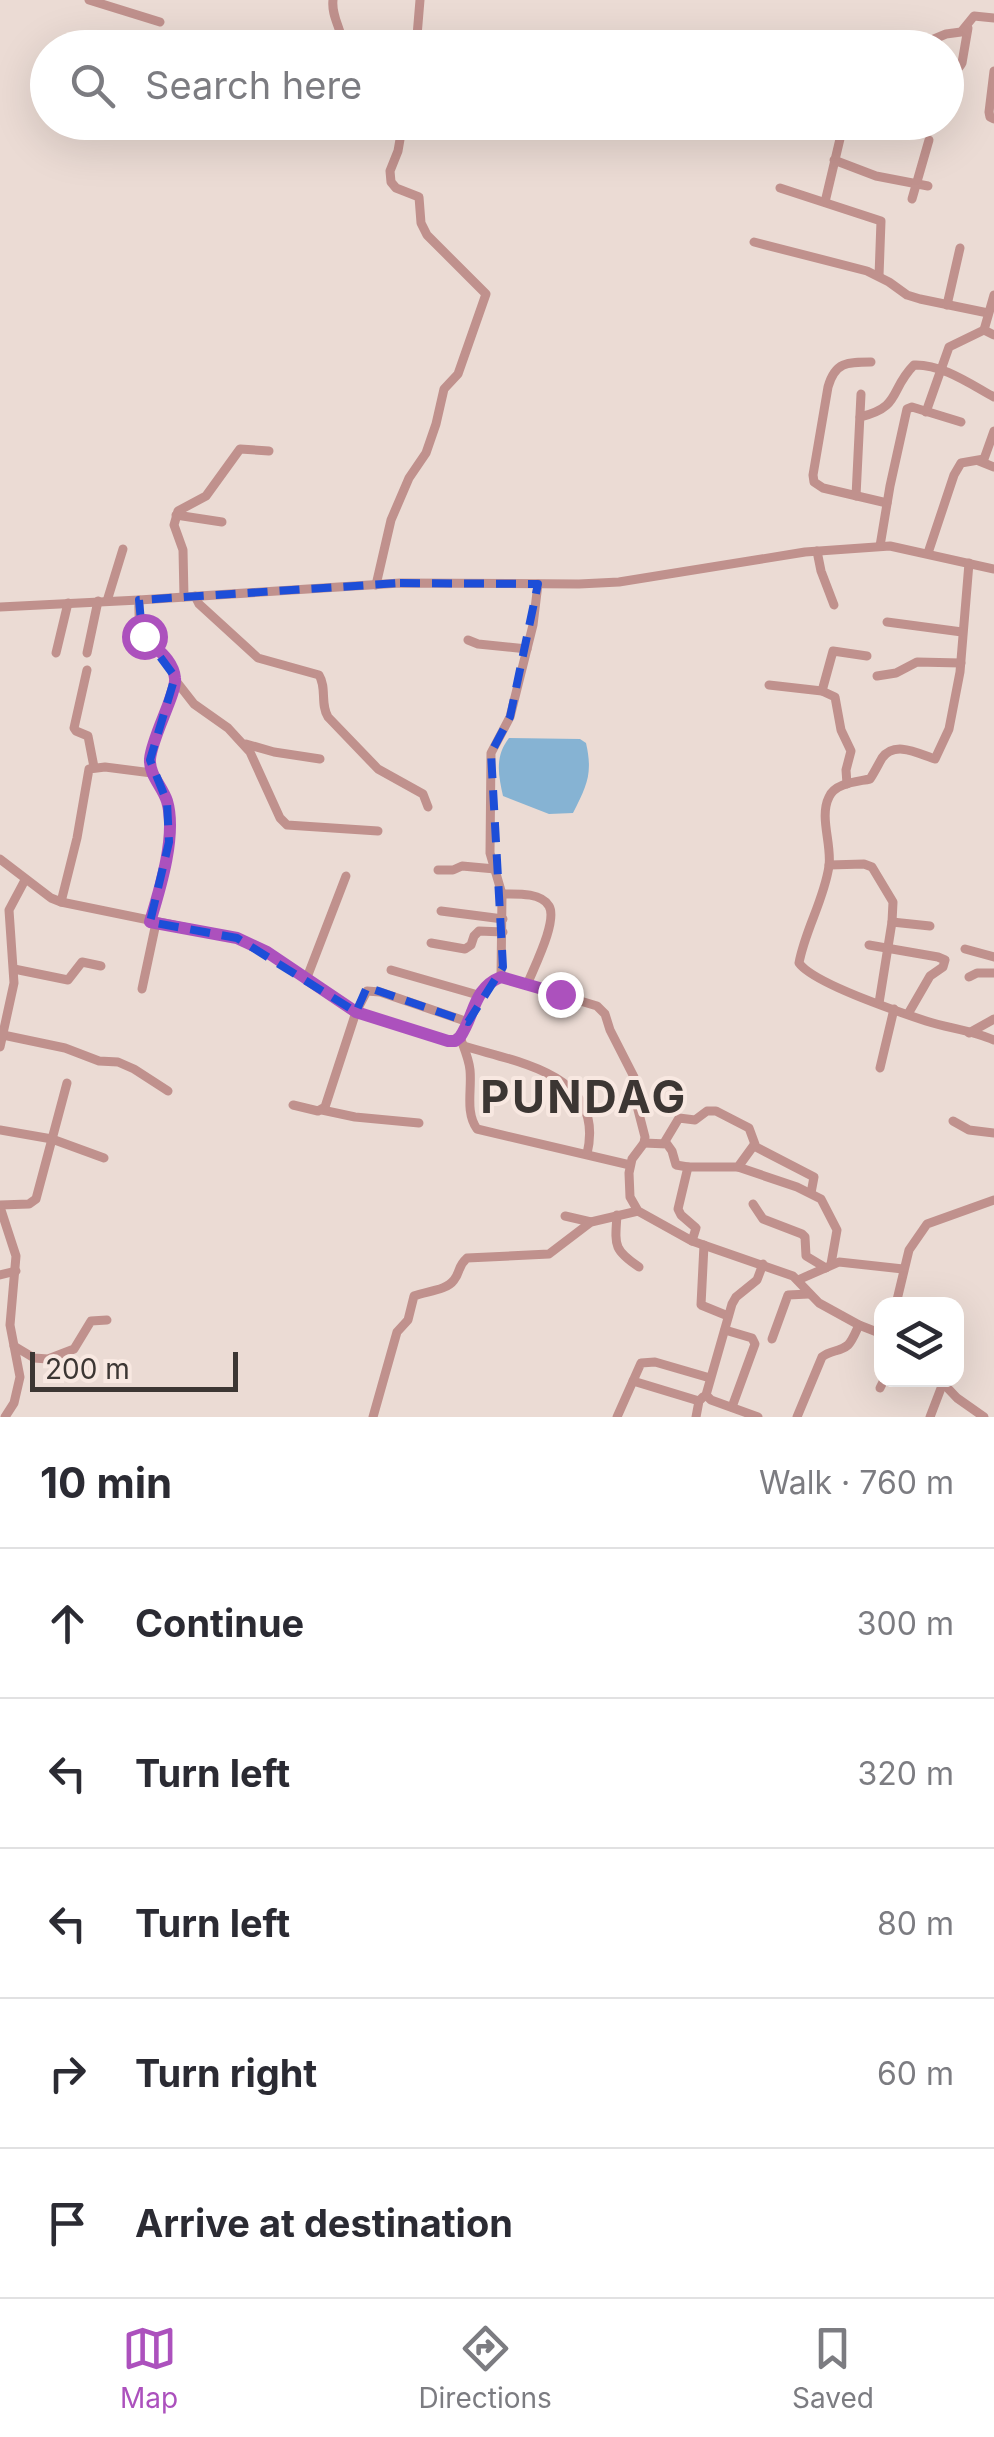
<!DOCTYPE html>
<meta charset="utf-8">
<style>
body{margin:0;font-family:Inter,sans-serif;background:#f7f7f7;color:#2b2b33}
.controls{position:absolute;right:30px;bottom:30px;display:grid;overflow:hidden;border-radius:20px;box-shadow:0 10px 40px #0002}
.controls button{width:90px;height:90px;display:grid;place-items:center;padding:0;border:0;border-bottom:2px solid #e1e1e2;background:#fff;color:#2b2b33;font:50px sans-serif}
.scale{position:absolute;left:30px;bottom:25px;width:208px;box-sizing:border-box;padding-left:10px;border:5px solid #3c3633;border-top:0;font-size:28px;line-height:35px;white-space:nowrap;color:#3c3633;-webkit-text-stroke:8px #f8e8e1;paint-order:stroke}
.stop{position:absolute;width:30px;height:30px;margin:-22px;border:8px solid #ac51bd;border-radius:50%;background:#fff}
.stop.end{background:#ac51bd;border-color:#fff;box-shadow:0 2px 10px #0008}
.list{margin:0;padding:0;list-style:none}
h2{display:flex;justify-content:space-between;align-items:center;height:130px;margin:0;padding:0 40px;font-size:42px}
h2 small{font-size:32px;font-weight:400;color:#7c7c81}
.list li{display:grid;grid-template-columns:65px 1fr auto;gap:30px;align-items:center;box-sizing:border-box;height:150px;padding:0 40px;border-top:2px solid #e1e1e2}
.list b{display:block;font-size:38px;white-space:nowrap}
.list em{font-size:32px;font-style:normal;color:#7c7c81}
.icon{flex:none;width:55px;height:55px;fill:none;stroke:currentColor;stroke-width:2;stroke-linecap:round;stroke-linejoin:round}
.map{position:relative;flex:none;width:994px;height:1417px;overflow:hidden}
.search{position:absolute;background:#fff;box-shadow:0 10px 40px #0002;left:30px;right:30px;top:30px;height:110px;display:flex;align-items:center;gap:25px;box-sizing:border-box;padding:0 35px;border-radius:55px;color:#7c7c81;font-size:38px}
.sheet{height:880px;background:#fff}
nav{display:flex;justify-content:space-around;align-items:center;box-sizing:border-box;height:140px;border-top:2px solid #e1e1e2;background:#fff;font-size:28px;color:#7c7c81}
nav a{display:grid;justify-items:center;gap:5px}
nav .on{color:#ac51bd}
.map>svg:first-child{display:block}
</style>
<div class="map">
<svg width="994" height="1417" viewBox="0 0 994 1417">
<rect width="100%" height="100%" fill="#ebdbd4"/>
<path fill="#86b3d3" d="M509 738 580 739 586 743C593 774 587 785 573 813L549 814 503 796C498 774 495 756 509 738Z"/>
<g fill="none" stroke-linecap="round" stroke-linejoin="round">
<g stroke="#c0918d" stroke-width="9">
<polyline points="89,0 160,22"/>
<path d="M333 0C331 18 343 30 343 48"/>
<polyline points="416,48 420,0"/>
<polyline points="889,48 894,44 917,46 946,34 961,32 974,16 994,18"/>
<polyline points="994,71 989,112 990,117 994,119"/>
<path d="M946 83C950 70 958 72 962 63L968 28"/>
<polyline points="834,160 876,176 928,186"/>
<polyline points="780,188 881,221 879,276"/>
<polyline points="912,199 929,140"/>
<polyline points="825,202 844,122"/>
<polyline points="754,242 867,271 889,282 907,295 920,299 988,313"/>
<polyline points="994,295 984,330 994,335"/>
<polyline points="947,305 960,248"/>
<path d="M871 362C847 362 835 362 828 387L813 475 814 482 823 488 887 503"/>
<polyline points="926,412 949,347 984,330"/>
<path d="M860 417C902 407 889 390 914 365 942 364 970 384 994 397"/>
<polyline points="979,461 994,467"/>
<polyline points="856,496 861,394"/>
<polyline points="176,515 222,522"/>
<polyline points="880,546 890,486 907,409 912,407 961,422"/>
<polyline points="817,551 821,571 834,605"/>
<polyline points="928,553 954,475 961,463 984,459 994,431"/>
<path d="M969 563 960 672 949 729 935 759C919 754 895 740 882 758 878 765 874 773 870 779 856 782 835 783 829 797 819 817 832 844 829 866 824 900 805 930 799 963 813 983 899 1012 926 1021 948 1028 973 1031 994 1040"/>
<polyline points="376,585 391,520 409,478 426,453 436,424 444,389 458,374 486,294 427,235 421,223 419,197 396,188 391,182 390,171 398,151 403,122"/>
<path d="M195 596 199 604 258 658 319 675C327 688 320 704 328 717L378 769 423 794 428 807"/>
<polyline points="184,597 183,550 174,525 178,511 206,496 240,449 269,451"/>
<path d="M139 600C139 610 138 622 142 631 149 649 169 655 174 674 178 690 154 735 151 756 148 776 165 788 168 807 173 846 161 884 150 922"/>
<polyline points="107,601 123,549"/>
<polyline points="0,607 139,600 400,583 579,584 619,582 805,552 890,546 994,569"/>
<polyline points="887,622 962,632"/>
<polyline points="468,640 478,644 527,649"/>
<polyline points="56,653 68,603"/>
<polyline points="87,653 98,601"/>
<polyline points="87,670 74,728 76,731 88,736 94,767"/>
<polyline points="877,676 896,673 917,662 961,663"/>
<polyline points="176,681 194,704 228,728 250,752 280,818 287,825 378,831"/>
<polyline points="769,685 822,691 835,697 841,730 851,751 846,770 847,784"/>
<polyline points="822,691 833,651 867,656"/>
<polyline points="246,744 274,752 320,759"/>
<path d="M0 859 51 898 61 902 237 938 267 952 356 1012 448 1041H455L460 1037C475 1015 473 989 501 977L597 1006 605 1014 610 1030 634 1077 637 1106 645 1137 644 1143 632 1159 629 1173 630 1197 638 1211 692 1241 793 1276 819 1303 859 1325 882 1334"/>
<polyline points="829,865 864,864 872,867 893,902 892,922"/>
<polyline points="438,870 453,870 462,866 495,869"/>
<path d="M502 894C515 894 541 892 549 906 558 921 533 969 527 985"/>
<polyline points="61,902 77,838 89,769 105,767 152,773"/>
<polyline points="441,911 503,919"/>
<polyline points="431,943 465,949 471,945 474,936 479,931 503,932"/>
<polyline points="869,945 938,957 945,960 943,967 930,976 908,1014"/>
<polyline points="965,949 994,957"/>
<polyline points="14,969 68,980 82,962 101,966"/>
<polyline points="391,970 478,995"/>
<polyline points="501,977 502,894 490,853 491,753 510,717 533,625 538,584"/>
<polyline points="969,977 977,973 994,973"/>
<polyline points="306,980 346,876"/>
<polyline points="142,989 156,923"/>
<polyline points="879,1003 892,922 930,926"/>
<polyline points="969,1033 994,1019"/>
<polyline points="3,1035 65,1048 99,1061 118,1062 134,1069 168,1091"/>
<path d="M460 1037C464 1048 469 1059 470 1070 472 1090 465 1112 477 1129L630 1165"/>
<path d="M464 1046C519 1063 606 1074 587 1154"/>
<polyline points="0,1047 14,983 9,910 25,880"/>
<polyline points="880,1068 894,1009"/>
<polyline points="293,1105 318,1111 325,1107 356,1012 367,991 380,992 468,1022"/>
<polyline points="322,1110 355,1117 419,1123"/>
<polyline points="953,1121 969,1130 994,1133"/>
<polyline points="0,1130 52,1139 104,1158"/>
<polyline points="644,1143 667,1144 672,1151 676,1165 688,1167 678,1209 681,1215 696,1228 692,1241"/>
<polyline points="664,1143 679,1118 695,1120 707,1111 716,1111 749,1128 756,1147 814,1177 811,1193"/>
<polyline points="688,1167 738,1167 754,1145"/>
<polyline points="738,1167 797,1187 821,1199 837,1230 831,1264"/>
<polyline points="753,1204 763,1219 802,1234 805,1237 806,1256 826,1268"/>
<polyline points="0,1205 29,1204 36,1199 67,1083"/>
<polyline points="0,1207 16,1256 10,1325 20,1377 14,1403 5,1417"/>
<path d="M617 1215C615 1245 613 1250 639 1267"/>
<polyline points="565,1216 591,1222"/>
<polyline points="704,1245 701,1305 728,1316"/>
<polyline points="0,1275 16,1271"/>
<polyline points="798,1280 839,1262 903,1269"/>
<polyline points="896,1304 909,1250 927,1224 994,1200"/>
<polyline points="725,1330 752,1338 755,1344 732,1407"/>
<polyline points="772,1339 788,1295 809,1294"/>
<polyline points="14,1346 34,1358 48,1359 74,1349 91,1321 107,1320"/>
<polyline points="940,1380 957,1398 984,1417"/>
<polyline points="633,1381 699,1401"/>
<polyline points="880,1388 884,1380"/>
<path d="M373 1417 397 1332 408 1320 414 1296C426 1291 446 1291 454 1280 461 1271 457 1267 467 1258L549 1254 591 1222 638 1211"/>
<polyline points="617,1417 641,1363 655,1362 710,1378"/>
<polyline points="696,1417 699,1401 703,1397"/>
<polyline points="758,1417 711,1400 706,1395 732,1304 736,1297 757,1280 763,1264"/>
<path d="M797 1417 822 1357C830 1350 840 1352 848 1345 853 1340 856 1331 859 1325"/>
<polyline points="930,1417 943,1383"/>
</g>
</g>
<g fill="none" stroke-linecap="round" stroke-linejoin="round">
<path stroke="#ac51bd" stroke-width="12" d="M144 636C156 649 173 659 175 678 177 693 152 736 150 759 149 775 162 786 167 801 177 835 160 889 150 922L237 938 267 952 356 1012 448 1041H455L460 1037C475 1015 473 988 501 977L560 994"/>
</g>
<path fill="none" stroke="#1d4ed8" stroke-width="8" stroke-dasharray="20 12" stroke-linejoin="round" d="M400 583 538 584 510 717 491 753 503 967 468 1022 367 987 356 1012 237 938 150 922 169 842 167 802 150 760 175 677 142 632 139 600Z"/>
<g text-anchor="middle" stroke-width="8" stroke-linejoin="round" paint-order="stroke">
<g font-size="45" font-weight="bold" letter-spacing="2.5" fill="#3c3633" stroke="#f8e8e1">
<text x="584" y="1113">PUNDAG</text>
</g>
</g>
</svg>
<div class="controls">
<button><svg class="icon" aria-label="layers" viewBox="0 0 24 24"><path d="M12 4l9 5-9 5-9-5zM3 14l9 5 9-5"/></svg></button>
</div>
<div class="scale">200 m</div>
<div class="stop" style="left:144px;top:636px"></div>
<div class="stop end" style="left:560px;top:994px"></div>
<div class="search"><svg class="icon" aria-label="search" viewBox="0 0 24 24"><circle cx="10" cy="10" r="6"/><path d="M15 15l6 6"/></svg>Search here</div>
</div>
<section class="sheet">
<h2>10 min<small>Walk · 760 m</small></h2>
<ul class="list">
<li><svg class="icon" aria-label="ahead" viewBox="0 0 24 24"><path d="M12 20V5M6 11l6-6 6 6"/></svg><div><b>Continue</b></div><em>300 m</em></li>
<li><svg class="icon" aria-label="left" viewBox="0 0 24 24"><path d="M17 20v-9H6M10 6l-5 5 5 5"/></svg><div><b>Turn left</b></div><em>320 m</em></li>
<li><svg class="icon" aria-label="left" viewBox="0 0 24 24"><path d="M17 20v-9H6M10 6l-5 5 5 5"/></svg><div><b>Turn left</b></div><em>80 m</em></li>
<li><svg class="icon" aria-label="right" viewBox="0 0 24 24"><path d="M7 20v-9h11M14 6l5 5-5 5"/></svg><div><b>Turn right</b></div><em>60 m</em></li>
<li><svg class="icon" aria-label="arrive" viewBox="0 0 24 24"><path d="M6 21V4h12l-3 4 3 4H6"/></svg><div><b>Arrive at destination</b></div></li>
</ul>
</section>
<nav>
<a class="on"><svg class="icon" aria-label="map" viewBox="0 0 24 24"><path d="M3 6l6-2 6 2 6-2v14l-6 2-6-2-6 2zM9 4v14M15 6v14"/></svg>Map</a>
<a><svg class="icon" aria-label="directions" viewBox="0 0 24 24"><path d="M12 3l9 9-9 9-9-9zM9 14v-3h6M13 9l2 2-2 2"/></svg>Directions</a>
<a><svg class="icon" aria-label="saved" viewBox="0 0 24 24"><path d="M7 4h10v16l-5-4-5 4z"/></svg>Saved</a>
</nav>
